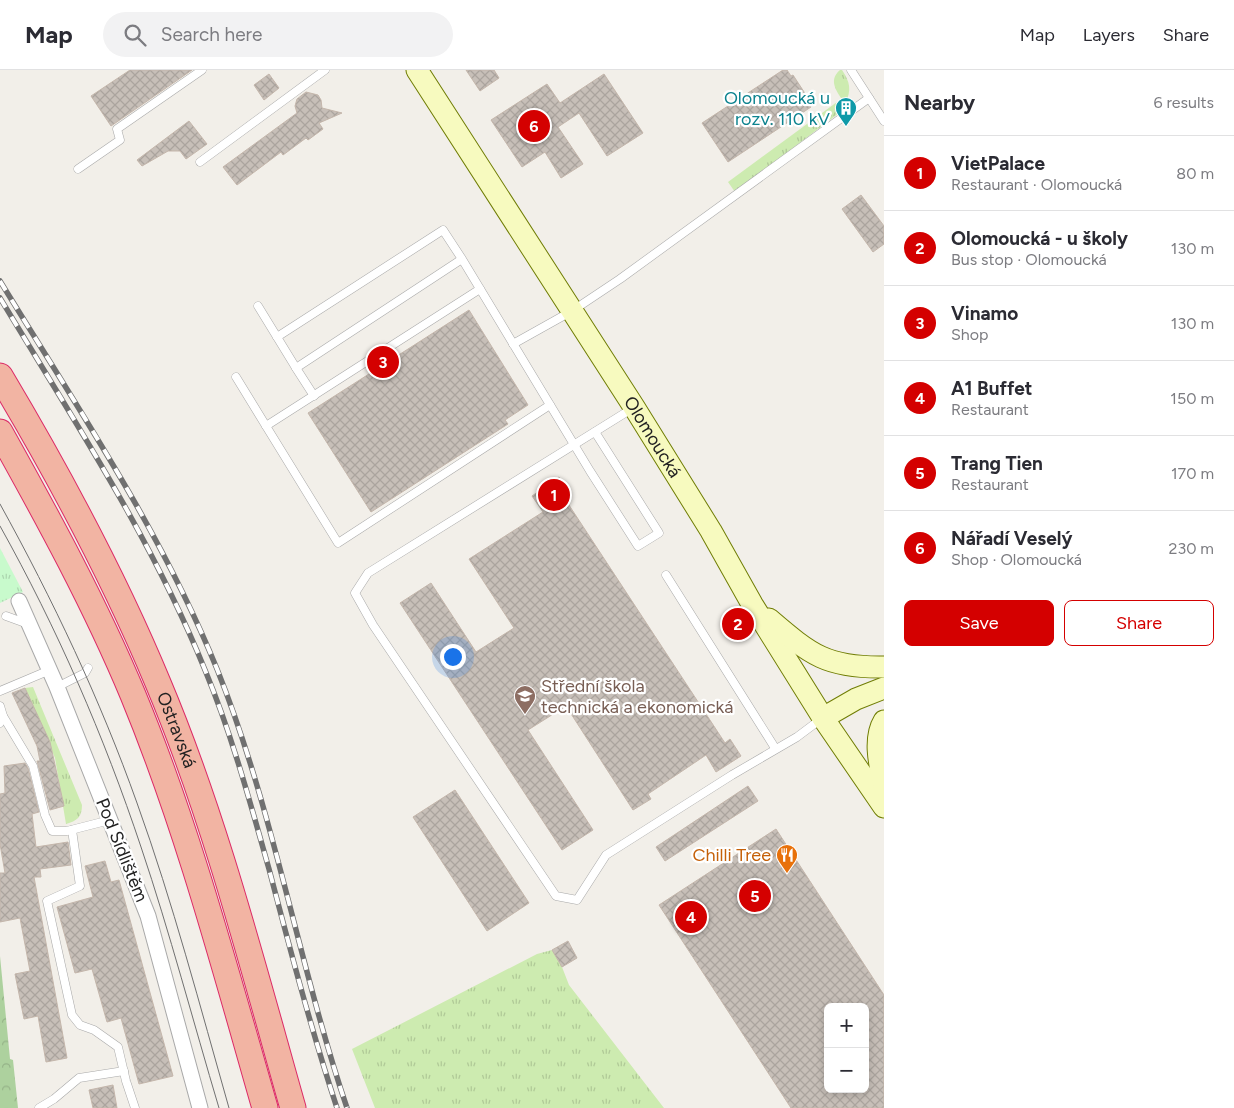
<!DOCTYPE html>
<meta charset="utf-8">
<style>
body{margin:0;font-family:Figtree,sans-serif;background:#f2f2f3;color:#2b2b33}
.controls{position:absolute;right:15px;bottom:15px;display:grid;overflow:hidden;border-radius:8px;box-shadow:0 2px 8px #0003}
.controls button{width:45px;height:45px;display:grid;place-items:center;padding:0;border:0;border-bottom:1px solid #e1e1e2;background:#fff;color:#2b2b33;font:25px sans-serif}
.you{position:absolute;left:452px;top:586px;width:18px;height:18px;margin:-12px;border:4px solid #fff;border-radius:50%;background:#1a73e8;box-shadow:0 0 0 8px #1a73e833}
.badge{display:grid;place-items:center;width:32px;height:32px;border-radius:50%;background:#d40000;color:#fff;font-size:16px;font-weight:700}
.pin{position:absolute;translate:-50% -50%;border:2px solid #fff;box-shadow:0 1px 5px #0006}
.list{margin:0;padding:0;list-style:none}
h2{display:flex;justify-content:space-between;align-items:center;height:65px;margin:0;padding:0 20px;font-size:21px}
h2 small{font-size:16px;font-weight:400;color:#7c7c81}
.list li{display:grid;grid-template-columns:32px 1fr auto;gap:15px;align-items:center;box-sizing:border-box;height:75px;padding:0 20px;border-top:1px solid #e1e1e2}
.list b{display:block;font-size:19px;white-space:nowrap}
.list p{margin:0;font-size:16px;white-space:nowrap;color:#7c7c81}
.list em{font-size:16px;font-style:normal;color:#7c7c81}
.actions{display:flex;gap:10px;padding:15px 20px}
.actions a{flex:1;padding:11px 0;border:1px solid #d40000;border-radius:8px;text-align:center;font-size:18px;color:#d40000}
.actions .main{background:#d40000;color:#fff}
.icon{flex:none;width:28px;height:28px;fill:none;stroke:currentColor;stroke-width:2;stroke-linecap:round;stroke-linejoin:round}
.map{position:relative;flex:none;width:884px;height:1038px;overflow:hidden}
header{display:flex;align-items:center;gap:30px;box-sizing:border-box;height:70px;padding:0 25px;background:#fff;border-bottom:1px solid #e1e1e2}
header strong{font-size:24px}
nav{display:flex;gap:28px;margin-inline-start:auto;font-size:18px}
.search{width:350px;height:45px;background:#f2f2f3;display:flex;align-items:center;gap:12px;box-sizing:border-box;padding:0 18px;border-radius:28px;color:#7c7c81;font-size:19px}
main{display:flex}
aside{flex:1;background:#fff}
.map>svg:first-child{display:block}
</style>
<header>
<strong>Map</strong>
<div class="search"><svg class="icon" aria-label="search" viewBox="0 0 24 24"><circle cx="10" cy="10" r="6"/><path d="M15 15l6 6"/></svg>Search here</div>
<nav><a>Map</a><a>Layers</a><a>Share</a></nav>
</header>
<main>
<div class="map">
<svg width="884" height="1038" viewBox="0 0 884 1038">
<defs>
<pattern id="grass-tufts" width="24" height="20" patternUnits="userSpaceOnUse" patternTransform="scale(1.25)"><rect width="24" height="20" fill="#cdebb0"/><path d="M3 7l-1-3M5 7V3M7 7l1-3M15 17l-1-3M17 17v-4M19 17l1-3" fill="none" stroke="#b0c997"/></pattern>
<pattern id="forest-crowns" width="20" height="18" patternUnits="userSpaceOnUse" patternTransform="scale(1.25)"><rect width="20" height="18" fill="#add19e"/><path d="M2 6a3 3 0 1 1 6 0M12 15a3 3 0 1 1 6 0" fill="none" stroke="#95b388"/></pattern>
<pattern id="park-tufts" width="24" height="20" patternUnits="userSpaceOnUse" patternTransform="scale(1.25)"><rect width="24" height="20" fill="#c8facc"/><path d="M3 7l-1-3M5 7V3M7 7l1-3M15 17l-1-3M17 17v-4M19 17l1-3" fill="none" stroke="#acd6af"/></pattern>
<pattern id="building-cross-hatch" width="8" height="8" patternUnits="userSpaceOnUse" patternTransform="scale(1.25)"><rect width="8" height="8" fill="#c7bfb8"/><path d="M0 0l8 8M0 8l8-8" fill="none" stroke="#aba49e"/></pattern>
</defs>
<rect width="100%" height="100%" fill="#f2efe9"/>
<g fill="url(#grass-tufts)">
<path d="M840 0H842C850 12 852 20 845 34 838 23 827 11 840 0Z"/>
<polygon points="837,32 843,40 735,122 728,112"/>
<path d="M33 617 82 735C82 747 77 751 66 754L55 688 25 618Z"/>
<polygon points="552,880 562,897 569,915 664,1038 375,1038 352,979 537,884"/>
</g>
<polygon fill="url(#forest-crowns)" points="0,886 10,989 13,990 18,1038 0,1038"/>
<polygon fill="url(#park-tufts)" points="0,478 23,522 0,533"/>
<g fill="url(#building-cross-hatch)" stroke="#c4b6ab" fill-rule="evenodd">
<polygon points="130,0 192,0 111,56 91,26"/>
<polygon points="466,0 494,0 499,8 480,21"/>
<polygon points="783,0 787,0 791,6 793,5 808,28 806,30 811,37 728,92 702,53"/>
<polygon points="269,4 279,18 264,30 254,15"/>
<polygon points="604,4 643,63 607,86 579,43 558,57 583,94 561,108 545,82 522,97 491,50 547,14 560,33"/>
<polygon points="306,22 318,25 321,30 322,38 342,43 319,53 323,59 308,70 306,68 283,85 281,82 237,115 223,97 297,43 295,36 297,29"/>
<polygon points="189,51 207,74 186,89 180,81 168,81 142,96 137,90"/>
<polygon points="861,125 884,156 884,174 873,182 842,139"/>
<polygon points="469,240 528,335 505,350 508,354 371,442 308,343"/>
<polygon points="559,407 571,425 565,429 725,673 730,669 741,686 716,702 706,685 648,724 651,729 633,740 566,636 528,660 593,760 562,780 400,533 431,513 476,582 514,558 469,489 543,442 532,426"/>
<polygon points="25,618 50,672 64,736 50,740 37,691 40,691 37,676 12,623"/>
<polygon points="25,693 28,698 39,742 32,744 36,777 68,772 71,795 40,799 41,807 34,807 67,988 46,992 38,946 24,949 15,904 30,901 20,848 0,852 0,803 5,803 0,774 0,724 5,723 4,696"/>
<polygon points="748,716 758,731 665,791 656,777"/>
<polygon points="455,720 529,833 487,861 413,747"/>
<path d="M776 759 884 925V1038H791L659 835ZM828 937H865V1019H828Z"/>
<polygon points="105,791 111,812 119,810 173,1006 139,1014 121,948 107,952 92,899 75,903 57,837 93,827 85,796"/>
<polygon points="568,871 577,888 562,897 552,880"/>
<polygon points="113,1015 117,1038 93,1038 89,1020"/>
</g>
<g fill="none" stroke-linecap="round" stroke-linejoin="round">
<g stroke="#a9a9a9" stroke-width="9">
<g id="service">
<polyline points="851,0 884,51"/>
<polyline points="200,92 325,0"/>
<polyline points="78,99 120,70 117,59 202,0"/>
<polyline points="462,189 443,160 277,267 296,298 462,189 590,401 638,476 659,463 595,362"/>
<polyline points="480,219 266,356 338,473 550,335"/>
<polyline points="258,236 277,267"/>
<polyline points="513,274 572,241 620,209 869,28"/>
<polyline points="296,298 314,326"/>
<polyline points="236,307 266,356"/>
<polyline points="633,338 368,503 355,523 373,555 556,826 577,830 606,785 732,705 797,667 821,649"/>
<polyline points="666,505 775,678"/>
<polyline points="6,546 28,554"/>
<polyline points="57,617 85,603 88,598"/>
<polyline points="0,621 50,600"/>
<polyline points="0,636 3,646 0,653"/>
<polyline points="3,646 33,696 45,745 52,761 67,761 110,750"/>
<polyline points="72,760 80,816 47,831 72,945 80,955 94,960 118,977 126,1011 135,1038"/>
<polyline points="39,1038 54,1029 79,1008 124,1001"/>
</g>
</g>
<g stroke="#a9a9a9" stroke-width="17">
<polyline id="minor" points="19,531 57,617 148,846 200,1038"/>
</g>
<g stroke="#707d05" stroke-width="23">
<g id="secondary">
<path id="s1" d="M417 0 634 337 711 461 752 534 823 648 884 737"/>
<path d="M769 549C811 585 827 598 884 597"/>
<polyline points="823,648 856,629 884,618"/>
<path d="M884 651C873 669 880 696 884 716"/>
</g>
</g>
<g stroke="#dc2a67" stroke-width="27">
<g id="trunk">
<path id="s2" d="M0 306C59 405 114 507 158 613 215 748 253 897 293 1038"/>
<path d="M0 362C48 448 95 534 133 625 188 758 225 899 265 1038"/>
</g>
</g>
<use href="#service" stroke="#fff" stroke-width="8"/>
<use href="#minor" stroke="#fff" stroke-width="15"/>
<use href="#secondary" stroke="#f7fabf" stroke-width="21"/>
<use href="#trunk" stroke="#f2b4a3" stroke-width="25"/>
<g stroke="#707070" stroke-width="1">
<path d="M0 434C53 530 100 629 137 733 173 833 200 936 229 1038"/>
<path d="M0 456C57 558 104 666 141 777 170 863 193 951 219 1038"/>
</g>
<g stroke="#707070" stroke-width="5.5">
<g id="rail">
<path d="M0 211C77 337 161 461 217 599 274 741 298 893 347 1038"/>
<path d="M0 228C73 349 152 469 205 600 232 665 250 732 269 799 290 879 311 959 337 1038"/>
</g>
</g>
<use href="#rail" stroke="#fff" stroke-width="4" stroke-dasharray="11" stroke-linecap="butt"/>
</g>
<defs>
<g id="building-pin" transform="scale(1.125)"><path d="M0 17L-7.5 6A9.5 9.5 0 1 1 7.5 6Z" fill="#0f9aa8" stroke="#fff"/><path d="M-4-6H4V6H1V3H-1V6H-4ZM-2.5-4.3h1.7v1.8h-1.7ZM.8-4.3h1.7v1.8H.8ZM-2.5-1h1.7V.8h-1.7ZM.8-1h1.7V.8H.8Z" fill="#fff"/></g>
<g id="school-pin" transform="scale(1.125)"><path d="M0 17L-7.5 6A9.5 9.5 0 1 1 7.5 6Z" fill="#8d6e63" stroke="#fff"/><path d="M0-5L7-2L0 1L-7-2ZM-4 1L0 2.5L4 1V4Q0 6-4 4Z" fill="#fff"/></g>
<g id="restaurant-pin" transform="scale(1.125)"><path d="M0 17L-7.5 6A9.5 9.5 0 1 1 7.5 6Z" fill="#e8710a" stroke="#fff"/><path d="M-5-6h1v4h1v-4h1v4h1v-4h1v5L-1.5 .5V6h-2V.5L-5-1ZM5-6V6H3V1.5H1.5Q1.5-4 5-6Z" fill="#fff"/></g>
</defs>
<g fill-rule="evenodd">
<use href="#building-pin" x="846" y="38"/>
<use href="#school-pin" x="525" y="626"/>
<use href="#restaurant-pin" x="787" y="785"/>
</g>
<g text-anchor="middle" stroke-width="4.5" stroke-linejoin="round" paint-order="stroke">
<g font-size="18" fill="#0d838f" stroke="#fff" text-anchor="end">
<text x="830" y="34">Olomoucká u<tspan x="830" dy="21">rozv. 110 kV</tspan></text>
</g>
<g font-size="18" fill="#222" stroke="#fff">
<text dy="6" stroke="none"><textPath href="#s1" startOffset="436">Olomoucká</textPath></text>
<text dy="6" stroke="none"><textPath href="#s2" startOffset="396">Ostravská</textPath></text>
<text transform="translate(122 780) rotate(68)" y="6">Pod Sídlištěm</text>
</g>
<g font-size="18" fill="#785e54" stroke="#fff" text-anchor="start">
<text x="541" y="622">Střední škola<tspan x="541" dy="21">technická a ekonomická</tspan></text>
</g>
<g font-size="18" fill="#c56008" stroke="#fff" text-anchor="end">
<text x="771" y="791">Chilli Tree</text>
</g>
</g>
</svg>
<div class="controls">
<button>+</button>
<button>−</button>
</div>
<div class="you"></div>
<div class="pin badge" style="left:554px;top:425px">1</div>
<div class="pin badge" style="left:738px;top:554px">2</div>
<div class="pin badge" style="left:383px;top:292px">3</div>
<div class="pin badge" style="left:691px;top:847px">4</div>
<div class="pin badge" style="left:755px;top:826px">5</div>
<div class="pin badge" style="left:534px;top:56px">6</div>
</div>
<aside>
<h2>Nearby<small>6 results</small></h2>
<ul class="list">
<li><span class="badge">1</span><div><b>VietPalace</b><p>Restaurant · Olomoucká</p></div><em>80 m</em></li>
<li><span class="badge">2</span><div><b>Olomoucká - u školy</b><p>Bus stop · Olomoucká</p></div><em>130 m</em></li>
<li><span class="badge">3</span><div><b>Vinamo</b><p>Shop</p></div><em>130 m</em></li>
<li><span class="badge">4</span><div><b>A1 Buffet</b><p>Restaurant</p></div><em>150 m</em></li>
<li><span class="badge">5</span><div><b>Trang Tien</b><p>Restaurant</p></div><em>170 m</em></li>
<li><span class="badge">6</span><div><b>Nářadí Veselý</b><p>Shop · Olomoucká</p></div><em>230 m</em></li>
</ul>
<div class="actions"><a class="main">Save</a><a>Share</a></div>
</aside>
</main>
